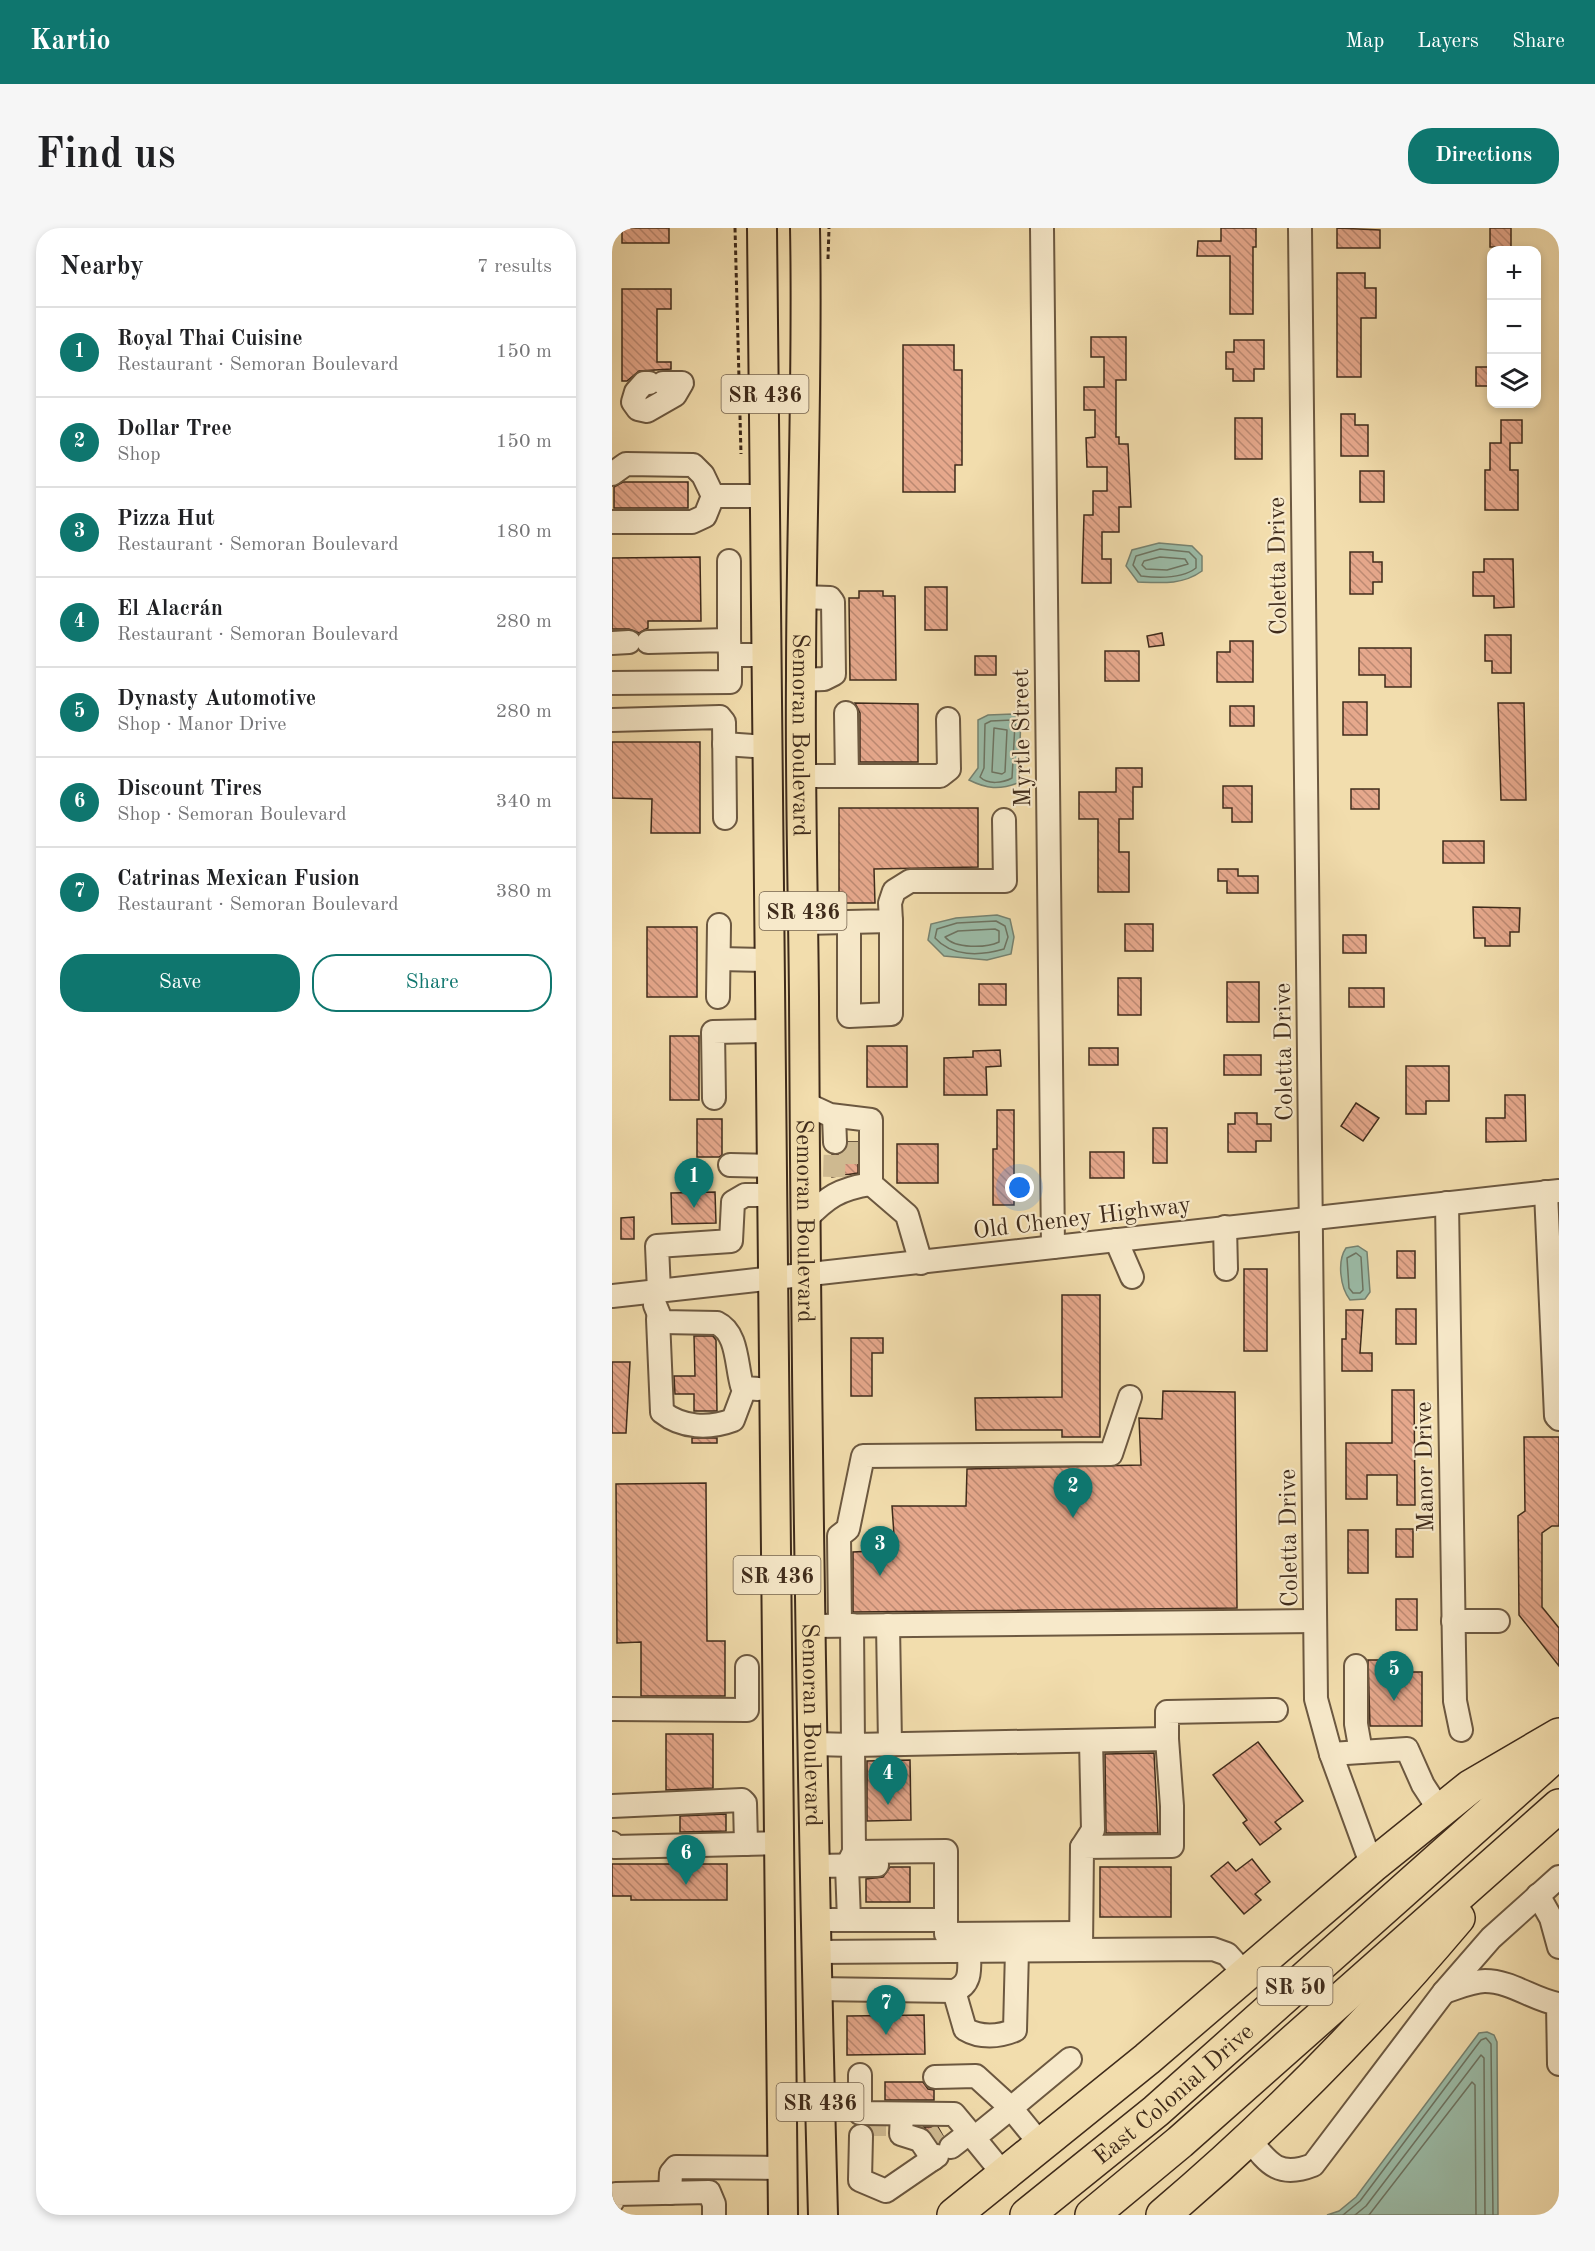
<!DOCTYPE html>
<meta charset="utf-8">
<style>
body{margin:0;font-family:"Old Standard TT",serif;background:#f6f6f6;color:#202124}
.controls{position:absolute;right:18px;top:18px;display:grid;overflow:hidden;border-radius:12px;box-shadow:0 3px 9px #0003}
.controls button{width:54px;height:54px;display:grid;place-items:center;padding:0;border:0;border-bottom:2px solid #e0e0e0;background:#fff;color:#202124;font:30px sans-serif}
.you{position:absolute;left:408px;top:960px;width:21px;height:21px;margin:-15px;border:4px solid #fff;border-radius:50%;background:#1a73e8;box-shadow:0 0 0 9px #1a73e833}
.badge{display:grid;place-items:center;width:39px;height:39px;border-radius:50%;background:#0f766e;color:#fff;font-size:20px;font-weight:700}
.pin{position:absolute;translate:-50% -50px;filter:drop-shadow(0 2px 3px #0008)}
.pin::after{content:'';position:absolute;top:32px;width:21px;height:18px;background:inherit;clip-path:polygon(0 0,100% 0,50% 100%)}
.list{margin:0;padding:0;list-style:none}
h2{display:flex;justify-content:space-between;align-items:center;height:78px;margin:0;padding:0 24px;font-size:26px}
h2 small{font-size:20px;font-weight:400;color:#757577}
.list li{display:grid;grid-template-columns:39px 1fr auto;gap:18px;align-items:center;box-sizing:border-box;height:90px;padding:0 24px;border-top:2px solid #e0e0e0}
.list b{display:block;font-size:22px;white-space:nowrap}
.list p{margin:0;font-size:20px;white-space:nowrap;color:#757577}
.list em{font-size:20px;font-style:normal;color:#757577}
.actions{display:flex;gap:12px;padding:18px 24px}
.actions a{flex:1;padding:14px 0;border:2px solid #0f766e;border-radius:24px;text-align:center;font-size:21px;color:#0f766e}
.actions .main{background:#0f766e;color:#fff}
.icon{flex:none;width:33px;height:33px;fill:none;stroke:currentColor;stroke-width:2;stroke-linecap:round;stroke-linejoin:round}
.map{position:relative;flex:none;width:947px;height:1987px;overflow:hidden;border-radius:24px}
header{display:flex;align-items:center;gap:36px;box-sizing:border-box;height:84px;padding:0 30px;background:#0f766e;color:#fff}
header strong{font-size:28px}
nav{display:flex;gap:33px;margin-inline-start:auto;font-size:21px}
.intro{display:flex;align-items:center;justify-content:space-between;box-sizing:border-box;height:144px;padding:0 36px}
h1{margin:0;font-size:42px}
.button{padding:15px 27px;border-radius:24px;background:#0f766e;color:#fff;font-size:21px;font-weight:700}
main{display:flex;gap:36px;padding:0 36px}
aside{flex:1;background:#fff;border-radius:24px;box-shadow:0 3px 9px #0003}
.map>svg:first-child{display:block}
</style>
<header>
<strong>Kartio</strong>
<nav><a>Map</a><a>Layers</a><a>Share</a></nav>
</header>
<div class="intro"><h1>Find us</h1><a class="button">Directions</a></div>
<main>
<aside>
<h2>Nearby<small>7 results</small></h2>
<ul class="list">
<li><span class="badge">1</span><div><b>Royal Thai Cuisine</b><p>Restaurant · Semoran Boulevard</p></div><em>150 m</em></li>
<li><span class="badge">2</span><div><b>Dollar Tree</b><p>Shop</p></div><em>150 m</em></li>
<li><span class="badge">3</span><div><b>Pizza Hut</b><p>Restaurant · Semoran Boulevard</p></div><em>180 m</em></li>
<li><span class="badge">4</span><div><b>El Alacrán</b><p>Restaurant · Semoran Boulevard</p></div><em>280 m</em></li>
<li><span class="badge">5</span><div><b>Dynasty Automotive</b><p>Shop · Manor Drive</p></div><em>280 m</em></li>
<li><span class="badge">6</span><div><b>Discount Tires</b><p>Shop · Semoran Boulevard</p></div><em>340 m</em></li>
<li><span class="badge">7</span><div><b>Catrinas Mexican Fusion</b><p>Restaurant · Semoran Boulevard</p></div><em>380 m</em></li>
</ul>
<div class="actions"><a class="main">Save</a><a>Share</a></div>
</aside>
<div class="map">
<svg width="947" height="1987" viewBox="0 0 947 1987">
<defs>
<pattern id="building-back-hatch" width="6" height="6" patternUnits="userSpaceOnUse" patternTransform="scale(1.5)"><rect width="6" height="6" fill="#e6a88c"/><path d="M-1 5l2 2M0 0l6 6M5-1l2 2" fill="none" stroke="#bc8972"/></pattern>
</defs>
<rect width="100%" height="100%" fill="#f2ddad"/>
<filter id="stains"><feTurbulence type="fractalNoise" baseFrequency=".00333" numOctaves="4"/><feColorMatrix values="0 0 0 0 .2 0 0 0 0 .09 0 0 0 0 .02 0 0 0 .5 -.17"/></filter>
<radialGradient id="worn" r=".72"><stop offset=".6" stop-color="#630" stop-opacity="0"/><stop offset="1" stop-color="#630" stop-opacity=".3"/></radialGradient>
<g fill="#9bbca8" stroke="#768270" stroke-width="1.5">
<path d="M547 315 580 318 590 328V343C571 357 549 355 526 354L514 338 520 322Z"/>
<path d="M401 486 409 492 406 555C387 562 375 561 357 552L366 540V492L376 487Z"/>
<polygon points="385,687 398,691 402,709 399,726 375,732 332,728 316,712 319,696 344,690"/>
<path d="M746 1018 755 1024 758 1064 753 1071 738 1072C728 1059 725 1033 734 1020Z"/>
<polygon points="875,1804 882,1807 885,1814 886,1987 715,1987 727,1983 744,1969 867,1805"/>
</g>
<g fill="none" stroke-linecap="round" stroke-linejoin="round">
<g stroke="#6d7462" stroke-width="1.5">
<path d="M548 321 577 324 584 331V340C570 351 546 350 529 348L521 337 524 328Z"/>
<polygon points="548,329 573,331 576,336 555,342 534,341 530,337 532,333"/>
<path d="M400 492 403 496 400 550C391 555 376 557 368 549L372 540 373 496 379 493Z"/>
<polygon points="382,500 395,502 393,544 390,546 380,544"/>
<path d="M384 693 393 698 396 709 392 721C368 728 340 729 323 710L325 701 345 695Z"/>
<path d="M383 701 387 703V714C374 720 343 721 333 709L346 703Z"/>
<polygon points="744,1025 749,1029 751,1062 748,1065 741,1065 737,1060 735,1030"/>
<polyline points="731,1987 748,1973 869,1812 874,1810 879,1816 881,1987"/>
<polyline points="743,1987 754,1978 869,1827 872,1830 873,1987"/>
<polyline points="757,1987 860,1854 863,1857 864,1987"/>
</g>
</g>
<g fill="url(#building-back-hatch)" stroke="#3f2b1b" stroke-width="1.5">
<rect x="10" y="0" width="47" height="15"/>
<polygon points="609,0 644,0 644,19 641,19 641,86 618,86 618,28 585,28 586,13 609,13"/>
<polygon points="725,0 768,2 768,20 725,20"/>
<rect x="878" y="0" width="21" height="19"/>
<polygon points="725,45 753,45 753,60 764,60 764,90 749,90 749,149 725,149"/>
<polygon points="10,61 59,61 59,81 45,81 45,134 59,134 59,141 27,143 15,153 10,153"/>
<polygon points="479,109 514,109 514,152 504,152 504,209 507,209 507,216 516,216 519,279 507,279 507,304 490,304 490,331 499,331 499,355 470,355 472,287 481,287 481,263 495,263 495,239 475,239 474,210 483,209 483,182 472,182 472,159 492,159 492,129 479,129"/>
<polygon points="622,112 652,112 652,141 642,141 642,153 621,153 621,141 614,141 614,124 622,124"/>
<polygon points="291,117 342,117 342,142 350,142 350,237 343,237 343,264 291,264"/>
<rect x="864" y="139" width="15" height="19"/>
<polygon points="729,186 743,186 743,197 756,197 756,228 729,228"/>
<rect x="623" y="190" width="27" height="41"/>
<polygon points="889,192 910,192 910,215 898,215 898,242 906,242 906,282 873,282 873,242 878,242 878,215 889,215"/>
<rect x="748" y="243" width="24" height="31"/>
<polygon points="11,254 76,254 76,280 2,280 2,259"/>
<polygon points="738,324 761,324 761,334 770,334 770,354 761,354 761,366 738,366"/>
<polygon points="88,329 89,393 36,393 36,400 27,405 17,401 0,401 0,330"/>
<polygon points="872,331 901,331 902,379 882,380 882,368 861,368 861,344 872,344"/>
<rect x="313" y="359" width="22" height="43"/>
<polygon points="247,363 271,363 271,368 283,368 284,452 238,452 237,370 247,370"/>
<polygon points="550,405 552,417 537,419 535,408"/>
<polygon points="873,407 899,407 899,445 880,445 880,433 873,433"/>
<polygon points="618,413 641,413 641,454 605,454 605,424 618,424"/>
<polygon points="747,420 799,420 799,459 773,459 773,447 747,447"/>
<rect x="493" y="423" width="34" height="30"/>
<rect x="363" y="428" width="21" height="19"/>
<rect x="731" y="474" width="24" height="33"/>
<polygon points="243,475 306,476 306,534 248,534 248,485"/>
<polygon points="886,475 912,475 914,572 889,572"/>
<rect x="618" y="478" width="24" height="20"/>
<polygon points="0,514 88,514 88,605 39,605 40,571 0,570"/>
<polygon points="504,540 530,540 530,559 521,559 521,591 507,591 507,624 517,624 517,664 486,664 486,591 467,591 467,564 504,564"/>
<polygon points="611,558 640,558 640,594 620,594 620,580 611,580"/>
<rect x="739" y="561" width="28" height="20"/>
<polygon points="227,580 366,580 366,639 262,641 263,675 227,675"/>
<rect x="831" y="613" width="41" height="22"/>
<polygon points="606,641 626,641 626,648 646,648 646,665 615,665 615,653 606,653"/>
<polygon points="861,679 908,680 907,704 898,704 898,718 873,718 873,710 862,710"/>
<rect x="513" y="696" width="28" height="27"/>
<rect x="35" y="699" width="50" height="70"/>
<rect x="731" y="707" width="23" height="18"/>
<rect x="506" y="750" width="23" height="37"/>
<rect x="615" y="754" width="32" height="40"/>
<rect x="367" y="756" width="27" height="21"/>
<rect x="737" y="760" width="35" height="19"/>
<rect x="58" y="808" width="29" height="64"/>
<rect x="255" y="818" width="40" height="41"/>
<rect x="477" y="820" width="29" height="17"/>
<polygon points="388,822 389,838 374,839 375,867 332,867 332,830 361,829 361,823"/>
<rect x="612" y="827" width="37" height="20"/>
<polygon points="794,838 837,838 837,873 814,873 814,886 794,886"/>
<polygon points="893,867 913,867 914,913 874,914 874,890 893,890"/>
<polygon points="744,875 767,890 751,913 729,898"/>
<polygon points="385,882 402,882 402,977 381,977 381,921 385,921"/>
<polygon points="623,885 645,885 645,896 659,896 659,913 644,913 644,924 616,924 616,896 623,896"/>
<polygon points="85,891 110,891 110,927 107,929 85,929"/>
<rect x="541" y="900" width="14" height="35"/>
<polygon points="236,914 246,914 246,945 220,949 220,927 231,925"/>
<rect x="285" y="916" width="41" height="39"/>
<rect x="478" y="924" width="34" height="26"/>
<polygon points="103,964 104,995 60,996 59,965"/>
<polygon points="22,989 22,1011 9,1011 9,990"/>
<rect x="785" y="1023" width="18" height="27"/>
<rect x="632" y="1041" width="23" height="82"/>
<polygon points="450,1067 488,1067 488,1209 450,1209 450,1202 364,1202 363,1170 450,1169"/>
<rect x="784" y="1081" width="20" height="35"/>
<polygon points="734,1082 751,1082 748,1125 760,1125 760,1143 730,1143 730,1111 734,1111"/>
<polygon points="82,1108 101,1108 104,1112 105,1183 82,1183 82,1166 63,1166 62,1148 83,1148"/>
<polygon points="239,1110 271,1110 271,1125 260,1125 260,1168 239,1168"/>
<polygon points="0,1134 18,1134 14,1205 0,1205"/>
<polygon points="780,1162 802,1162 803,1277 785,1277 785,1247 755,1247 755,1271 734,1271 734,1215 780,1215"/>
<polygon points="551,1163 623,1164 625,1380 241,1384 241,1324 283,1322 280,1278 354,1278 355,1241 529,1237 527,1190 550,1191"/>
<polygon points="912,1209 947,1209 947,1298 940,1298 930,1305 930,1379 947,1400 947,1438 907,1387 906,1288 913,1283"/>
<rect x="80" y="1210" width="25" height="5"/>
<polygon points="94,1255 95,1413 113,1413 113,1468 29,1468 29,1414 5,1415 4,1256"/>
<rect x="784" y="1301" width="17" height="28"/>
<rect x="736" y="1302" width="20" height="43"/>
<rect x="784" y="1371" width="21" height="31"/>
<polygon points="756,1432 783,1432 783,1444 810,1444 810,1498 758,1498"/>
<polygon points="54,1506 101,1506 101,1560 54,1562"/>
<polygon points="646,1514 691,1573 663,1594 669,1601 648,1617 631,1595 635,1592 601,1547"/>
<polygon points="542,1525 546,1605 494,1605 493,1526"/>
<polygon points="298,1532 299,1592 255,1593 255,1533"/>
<polygon points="114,1586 114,1603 68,1604 68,1588"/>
<polygon points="640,1631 658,1654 643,1666 649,1672 632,1686 599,1648 616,1634 624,1643"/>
<polygon points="0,1636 115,1636 115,1672 19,1672 19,1668 0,1668"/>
<polygon points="278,1639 298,1639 298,1674 254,1674 254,1651 271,1649"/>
<rect x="488" y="1639" width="71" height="50"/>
<polygon points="312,1787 313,1826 235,1827 235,1788"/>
<polygon points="273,1854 311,1854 316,1861 322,1862 322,1872 273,1872"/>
<polygon points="312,1899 326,1899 331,1908 326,1915"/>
</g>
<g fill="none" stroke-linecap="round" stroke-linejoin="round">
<g stroke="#ceb990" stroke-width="22" stroke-dasharray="22 11" stroke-linecap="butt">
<polyline points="238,914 238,949"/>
<polyline points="222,949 223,914"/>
<polyline points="263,1891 263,1908"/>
<polyline points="316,1915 330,1906"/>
</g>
<g stroke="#6c5840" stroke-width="26">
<g id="minor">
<polyline points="430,0 441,1019"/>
<polyline points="688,0 704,1471 719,1526 760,1638"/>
<polyline points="37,155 32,155 24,164 21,174 26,181 35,183 63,167 70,155 51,155"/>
<polyline points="0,246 14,236 81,237 91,247 101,268 93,288 80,294 0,294"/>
<polyline points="101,268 153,268"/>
<polyline points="117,333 117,412"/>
<polyline points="36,414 117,412 118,427"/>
<polyline points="0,415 17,414"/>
<polyline points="188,452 212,451 222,446 221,374 218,370 190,369"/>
<polyline points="0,455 118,454 118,427 143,427 155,430"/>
<polyline points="234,485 235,548"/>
<polyline points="0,492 108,489 112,494 113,590"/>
<polyline points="112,516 156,519"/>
<polyline points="190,548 328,548 337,541 336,491"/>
<polyline points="237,694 237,788 279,786 279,693"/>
<polyline points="192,695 279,693 278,675 282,663 298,653 393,653 392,592"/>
<polyline points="107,731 158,732"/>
<polyline points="106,769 107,697"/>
<polyline points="102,870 101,804 157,803"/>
<polyline points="192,875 218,887 259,892 259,956 295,987 309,1035"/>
<polyline points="222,888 223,914"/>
<polyline points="118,937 160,938"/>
<polyline points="934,964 944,1188 947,1191"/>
<polyline points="835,975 842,1421 843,1473 849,1502"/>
<path d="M193 992C215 969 227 961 259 956"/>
<polyline points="613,999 614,1041"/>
<polyline points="504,1012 520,1049"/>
<polyline points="47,1063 45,1018 119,1013 121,974 133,967 160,967"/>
<polyline points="0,1068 947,963"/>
<path d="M43 1077 50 1094 105 1095C126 1105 124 1137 130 1158L133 1160 146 1161"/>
<path d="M46 1091 50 1184C70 1200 97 1201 121 1192L133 1160"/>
<polyline points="841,1393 886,1393"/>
<polyline points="228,1397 227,1308 236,1301 251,1228 499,1226 518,1169"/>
<polyline points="240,1397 241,1517 555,1511 560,1578 560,1618 470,1619 469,1722"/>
<polyline points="276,1397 278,1516"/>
<polyline points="199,1398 703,1393"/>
<polyline points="744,1438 744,1496 749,1524"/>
<polyline points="0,1481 135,1482 135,1439"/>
<polyline points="555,1511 555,1484 664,1482"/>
<polyline points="202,1516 241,1517 242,1624 334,1623 334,1692 203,1692"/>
<polyline points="719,1526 795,1521 811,1557 828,1583"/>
<polyline points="0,1578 130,1572 133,1575 134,1616"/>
<polyline points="0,1615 3,1619 168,1615"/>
<polyline points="470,1619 481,1602 479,1513"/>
<polyline points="203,1638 265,1637"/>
<polyline points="926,1667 939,1690 947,1719"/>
<polyline points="237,1692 235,1638 242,1624"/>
<polyline points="334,1692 334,1706 468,1705"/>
<polyline points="204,1724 601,1721 615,1726 634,1747"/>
<path d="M204 1761 342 1763C361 1756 357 1739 357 1722"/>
<path d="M342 1763 353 1801C368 1810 387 1809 403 1802L405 1722"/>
<path d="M832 1764C845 1760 860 1753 873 1753 899 1753 922 1772 946 1776L947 1836"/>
<polyline points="248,1847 248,1885 342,1886 362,1910"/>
<polyline points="323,1849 364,1848 399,1880 458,1831"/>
<polyline points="290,1886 289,1906 308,1912 321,1931"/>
<polyline points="249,1908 248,1952 274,1963 325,1928"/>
<path d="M638 1912C657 1937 668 1950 701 1937L832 1764 879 1710 947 1649"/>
<polyline points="339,1919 357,1905"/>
<polyline points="393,1948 362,1910 399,1880 430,1918"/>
<polyline points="58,1965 59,1945 64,1939 170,1940"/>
<polyline points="0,1974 4,1966 97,1964 102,1976 102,1987"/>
</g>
</g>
<g stroke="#3f2b1b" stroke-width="32">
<g id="major">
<polyline points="150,0 171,1987"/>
<path id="s1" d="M193 0C196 150 189 299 189 449 188 556 191 662 192 769 194 1175 200 1581 211 1987"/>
</g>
</g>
<g stroke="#3f2b1b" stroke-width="36">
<g id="highway">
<polyline points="342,1987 535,1831 760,1638 858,1559 947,1507"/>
<path id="s2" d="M415 1987 544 1883 947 1524"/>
<polyline points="480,1987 568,1914 947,1578"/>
<path d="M551 1987C660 1895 754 1799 846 1690"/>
</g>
</g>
<g stroke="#3f2b1b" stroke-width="3" stroke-dasharray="4.5 3" stroke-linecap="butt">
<polyline points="123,0 129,226"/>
<polyline points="216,31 217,0"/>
</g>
<use href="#minor" stroke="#f7e9ca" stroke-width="22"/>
<use href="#major" stroke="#f2ddad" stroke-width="28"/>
<use href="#highway" stroke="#f2ddad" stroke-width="33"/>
</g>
<g text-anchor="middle" stroke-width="4.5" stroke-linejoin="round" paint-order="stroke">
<g fill="#f7e9ca" stroke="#766450" stroke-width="1.5">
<rect x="109.5" y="147" width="87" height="38" rx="4.5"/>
<rect x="147.5" y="664" width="87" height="38" rx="4.5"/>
<rect x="121.5" y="1328" width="87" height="38" rx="4.5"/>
<rect x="645.5" y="1739" width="75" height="38" rx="4.5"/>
<rect x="164.5" y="1855" width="87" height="38" rx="4.5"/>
</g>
<g font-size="22" font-weight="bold" fill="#3f2b1b">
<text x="153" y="174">SR 436</text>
<text x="191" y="691">SR 436</text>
<text x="165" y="1355">SR 436</text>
<text x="683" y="1766">SR 50</text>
<text x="208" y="1882">SR 436</text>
</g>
<g font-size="24" fill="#3f2b1b" stroke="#f7e9ca">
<text transform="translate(665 338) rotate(-91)" y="8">Coletta Drive</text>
<text dy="8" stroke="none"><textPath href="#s1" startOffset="507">Semoran Boulevard</textPath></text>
<text transform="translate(409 510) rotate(-91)" y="8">Myrtle Street</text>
<text transform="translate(671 824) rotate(-91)" y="8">Coletta Drive</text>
<text transform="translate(470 989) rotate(-7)" y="8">Old Cheney Highway</text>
<text dy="8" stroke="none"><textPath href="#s1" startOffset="993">Semoran Boulevard</textPath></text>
<text transform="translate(812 1239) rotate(-91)" y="8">Manor Drive</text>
<text transform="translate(676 1310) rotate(-91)" y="8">Coletta Drive</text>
<text dy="8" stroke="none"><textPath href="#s1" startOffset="1497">Semoran Boulevard</textPath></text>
<text dy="8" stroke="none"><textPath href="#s2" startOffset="190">East Colonial Drive</textPath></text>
</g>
</g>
<rect width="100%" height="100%" filter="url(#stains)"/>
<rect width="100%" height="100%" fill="url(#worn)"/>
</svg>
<div class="controls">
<button>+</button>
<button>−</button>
<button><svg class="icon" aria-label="layers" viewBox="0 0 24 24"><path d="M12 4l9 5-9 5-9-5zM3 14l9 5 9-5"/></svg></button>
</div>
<div class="you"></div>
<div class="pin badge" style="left:82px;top:980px">1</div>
<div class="pin badge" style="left:461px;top:1290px">2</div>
<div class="pin badge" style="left:268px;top:1348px">3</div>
<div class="pin badge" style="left:276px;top:1577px">4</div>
<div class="pin badge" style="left:782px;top:1473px">5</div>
<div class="pin badge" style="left:74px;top:1657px">6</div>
<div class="pin badge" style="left:274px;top:1807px">7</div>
</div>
</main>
